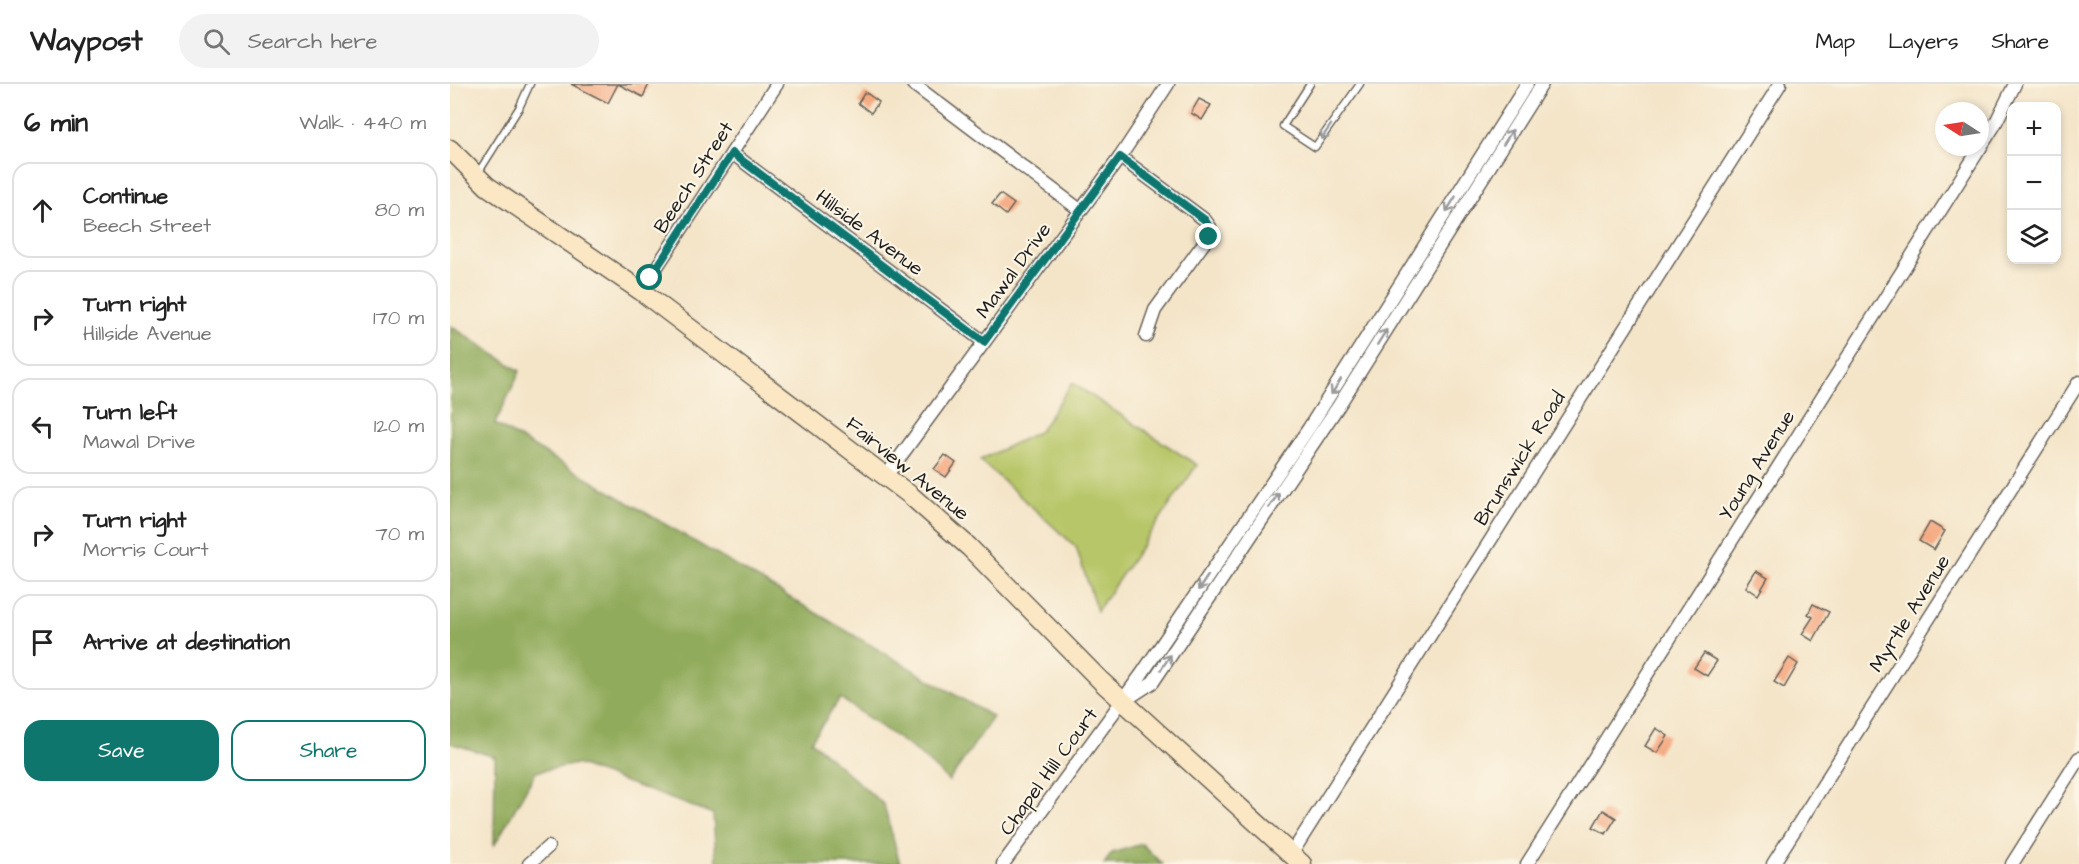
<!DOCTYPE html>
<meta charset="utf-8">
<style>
body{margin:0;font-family:"Architects Daughter",sans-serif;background:#f2f2f2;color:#222}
.controls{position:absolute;right:18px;top:18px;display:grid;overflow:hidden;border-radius:12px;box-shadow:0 3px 9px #0003}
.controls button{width:54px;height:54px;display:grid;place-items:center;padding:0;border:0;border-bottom:2px solid #e0e0e0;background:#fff;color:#222;font:30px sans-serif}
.compass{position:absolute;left:1485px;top:18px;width:54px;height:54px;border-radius:50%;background:#fff;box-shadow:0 3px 9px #0003;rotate:282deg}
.stop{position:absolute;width:18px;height:18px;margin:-14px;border:4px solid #0f766e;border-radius:50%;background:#fff}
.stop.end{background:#0f766e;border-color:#fff;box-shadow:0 2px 6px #0008}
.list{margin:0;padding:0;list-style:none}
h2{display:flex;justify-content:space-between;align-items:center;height:78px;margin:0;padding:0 24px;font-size:26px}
h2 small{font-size:20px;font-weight:400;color:#767676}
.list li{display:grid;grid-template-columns:39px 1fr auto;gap:18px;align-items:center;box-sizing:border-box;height:96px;margin:0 12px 12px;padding:0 12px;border:2px solid #e0e0e0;border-radius:18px}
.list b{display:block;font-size:22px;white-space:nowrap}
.list p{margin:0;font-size:20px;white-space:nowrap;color:#767676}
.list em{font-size:20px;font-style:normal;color:#767676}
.actions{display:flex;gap:12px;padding:18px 24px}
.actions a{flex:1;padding:14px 0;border:2px solid #0f766e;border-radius:18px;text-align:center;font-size:21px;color:#0f766e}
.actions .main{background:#0f766e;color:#fff}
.icon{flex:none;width:33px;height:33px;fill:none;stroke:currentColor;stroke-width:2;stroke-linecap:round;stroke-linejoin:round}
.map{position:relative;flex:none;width:1629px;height:780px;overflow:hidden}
header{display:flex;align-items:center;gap:36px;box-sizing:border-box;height:84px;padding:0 30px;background:#fff;border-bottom:2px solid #e0e0e0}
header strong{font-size:28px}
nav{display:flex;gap:33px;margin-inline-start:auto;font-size:21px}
.search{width:420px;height:54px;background:#f2f2f2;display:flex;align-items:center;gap:15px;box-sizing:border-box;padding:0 21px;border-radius:33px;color:#767676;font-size:22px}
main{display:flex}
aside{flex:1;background:#fff}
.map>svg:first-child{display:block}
</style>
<header>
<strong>Waypost</strong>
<div class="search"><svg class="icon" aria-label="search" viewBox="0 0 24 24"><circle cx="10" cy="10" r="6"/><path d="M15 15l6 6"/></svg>Search here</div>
<nav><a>Map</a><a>Layers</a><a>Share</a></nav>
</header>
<main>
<aside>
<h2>6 min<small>Walk · 440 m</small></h2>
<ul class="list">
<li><svg class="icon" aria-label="ahead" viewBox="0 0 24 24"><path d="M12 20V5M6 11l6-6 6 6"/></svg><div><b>Continue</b><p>Beech Street</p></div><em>80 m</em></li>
<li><svg class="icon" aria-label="right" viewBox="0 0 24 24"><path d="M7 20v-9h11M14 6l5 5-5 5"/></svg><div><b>Turn right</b><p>Hillside Avenue</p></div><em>170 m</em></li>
<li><svg class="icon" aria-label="left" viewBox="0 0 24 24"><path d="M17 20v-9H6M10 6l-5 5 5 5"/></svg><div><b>Turn left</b><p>Mawal Drive</p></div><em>120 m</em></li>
<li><svg class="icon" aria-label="right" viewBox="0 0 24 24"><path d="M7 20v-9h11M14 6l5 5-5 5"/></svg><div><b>Turn right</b><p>Morris Court</p></div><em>70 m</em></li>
<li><svg class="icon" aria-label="arrive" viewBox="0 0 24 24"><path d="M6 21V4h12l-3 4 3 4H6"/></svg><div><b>Arrive at destination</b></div></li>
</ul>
<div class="actions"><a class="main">Save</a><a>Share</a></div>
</aside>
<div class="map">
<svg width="1629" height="780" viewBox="0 0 1629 780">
<rect width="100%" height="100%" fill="#fcf5e5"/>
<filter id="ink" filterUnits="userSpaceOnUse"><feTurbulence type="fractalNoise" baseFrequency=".0167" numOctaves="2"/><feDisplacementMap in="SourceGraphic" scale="12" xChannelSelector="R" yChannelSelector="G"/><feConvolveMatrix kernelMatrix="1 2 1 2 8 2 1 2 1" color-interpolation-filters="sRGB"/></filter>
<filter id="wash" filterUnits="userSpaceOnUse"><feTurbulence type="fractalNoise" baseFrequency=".008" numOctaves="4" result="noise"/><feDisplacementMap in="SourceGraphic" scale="24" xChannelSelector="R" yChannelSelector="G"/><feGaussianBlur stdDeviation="1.35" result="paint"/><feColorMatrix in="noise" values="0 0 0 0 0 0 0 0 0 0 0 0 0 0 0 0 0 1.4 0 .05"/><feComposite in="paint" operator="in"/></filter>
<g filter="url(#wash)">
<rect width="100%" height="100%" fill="#f4e5c9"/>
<polygon fill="#b7c668" stroke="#6a7142" stroke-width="1.5" points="622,299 747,381 647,527 626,463 530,376 590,347"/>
<g fill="#91ab5c" stroke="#56643c" stroke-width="1.5">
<polygon points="1,242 70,287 45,340 543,633 499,697 466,667 390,614 361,657 434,721 450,780 270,780 266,775 263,730 126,680 86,688 44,762 45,673 0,659"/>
<polygon points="692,760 712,780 654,780 662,769"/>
</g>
<g id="blocks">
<g fill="#f4a67d">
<polygon points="121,0 199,0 193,13 168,0 158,19"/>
<polygon points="415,8 429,18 421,29 408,19"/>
<polygon points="749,15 761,21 752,36 741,29"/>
<polygon points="550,110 564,120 556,131 542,120"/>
<polygon points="495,371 506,379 496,393 484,385"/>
<polygon points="1480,438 1495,447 1484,466 1469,457"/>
<polygon points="1306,487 1318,494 1308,511 1296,503"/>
<polygon points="1363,520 1379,528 1363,557 1352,550 1363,533 1358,530"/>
<polygon points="1254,569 1267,577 1257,592 1244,584"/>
<polygon points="1339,574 1348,580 1334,604 1324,598"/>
<polygon points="1206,644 1218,652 1207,669 1195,662"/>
<polygon points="1153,726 1166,734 1156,750 1143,743"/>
</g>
</g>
</g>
<g filter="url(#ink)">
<use href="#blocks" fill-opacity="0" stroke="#686259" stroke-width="1.5"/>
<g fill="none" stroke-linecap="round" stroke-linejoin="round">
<g stroke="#686259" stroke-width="9">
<g id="lane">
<polyline points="860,0 833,42 865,63 910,0"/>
<polyline points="28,89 69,24 80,0"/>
</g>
</g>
<g stroke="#686259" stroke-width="15">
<g id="street">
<polyline points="463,0 630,126"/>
<polyline points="282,69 534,258"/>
<polyline points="670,73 755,136 760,143 759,152 705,226 696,252"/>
<polyline points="191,207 327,0"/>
<polyline points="436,392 670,73 718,0"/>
<polyline points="680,613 703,598 889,321 1092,0"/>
<polyline points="842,769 1330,0"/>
<polyline points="79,780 98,763"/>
<polyline points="553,780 691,591 859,344 1077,0"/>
<polyline points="1077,780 1544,42 1565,0"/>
<polyline points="1323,780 1629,298"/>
<polyline points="1562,780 1629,674"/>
</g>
</g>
<g stroke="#686259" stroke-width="21">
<polyline id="secondary" points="0,65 37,102 191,207 460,411 519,463 652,598 852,780"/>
</g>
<use href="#lane" stroke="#fff" stroke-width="6"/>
<use href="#street" stroke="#fff" stroke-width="12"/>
<use href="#secondary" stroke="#fbe7c3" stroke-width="18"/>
</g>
<defs><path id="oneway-shaft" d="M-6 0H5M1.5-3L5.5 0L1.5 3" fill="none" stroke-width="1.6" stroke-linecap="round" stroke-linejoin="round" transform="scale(1.5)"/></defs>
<g stroke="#999">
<use href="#oneway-shaft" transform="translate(876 48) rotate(125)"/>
<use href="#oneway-shaft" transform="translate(1058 53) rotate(-58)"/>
<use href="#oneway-shaft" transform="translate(1001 120) rotate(122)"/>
<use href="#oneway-shaft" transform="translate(932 253) rotate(-58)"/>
<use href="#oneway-shaft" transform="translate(886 303) rotate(122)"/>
<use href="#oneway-shaft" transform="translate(824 416) rotate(-56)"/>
<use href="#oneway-shaft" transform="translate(753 499) rotate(124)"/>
<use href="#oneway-shaft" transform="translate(716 578) rotate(-57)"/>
</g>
</g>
<g fill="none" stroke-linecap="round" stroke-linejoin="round" filter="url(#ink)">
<polyline stroke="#0f766e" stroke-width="8" points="200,194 282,69 534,258 670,73 755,136 760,144 759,153"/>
</g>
<g text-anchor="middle" stroke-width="4.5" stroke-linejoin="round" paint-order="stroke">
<g font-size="20" fill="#1c1c1c" stroke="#fcf5e5">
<text transform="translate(243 93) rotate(-57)" y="7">Beech Street</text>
<text transform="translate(420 148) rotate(37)" y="7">Hillside Avenue</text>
<text transform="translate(563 186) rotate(-54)" y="7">Mawal Drive</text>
<text transform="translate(1069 374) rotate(-58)" y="7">Brunswick Road</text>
<text transform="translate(1306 381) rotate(-58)" y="7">Young Avenue</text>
<text transform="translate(458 384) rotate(39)" y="7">Fairview Avenue</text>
<text transform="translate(1459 529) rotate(-58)" y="7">Myrtle Avenue</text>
<text transform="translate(598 687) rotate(-54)" y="7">Chapel Hill Court</text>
</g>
</g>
</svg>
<div class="controls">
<button>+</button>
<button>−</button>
<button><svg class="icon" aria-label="layers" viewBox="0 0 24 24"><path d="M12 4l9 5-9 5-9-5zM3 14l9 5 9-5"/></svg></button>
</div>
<svg class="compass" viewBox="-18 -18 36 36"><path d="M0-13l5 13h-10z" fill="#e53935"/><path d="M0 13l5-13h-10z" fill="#767676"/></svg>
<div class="stop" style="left:200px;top:194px"></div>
<div class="stop end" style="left:759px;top:153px"></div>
</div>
</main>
